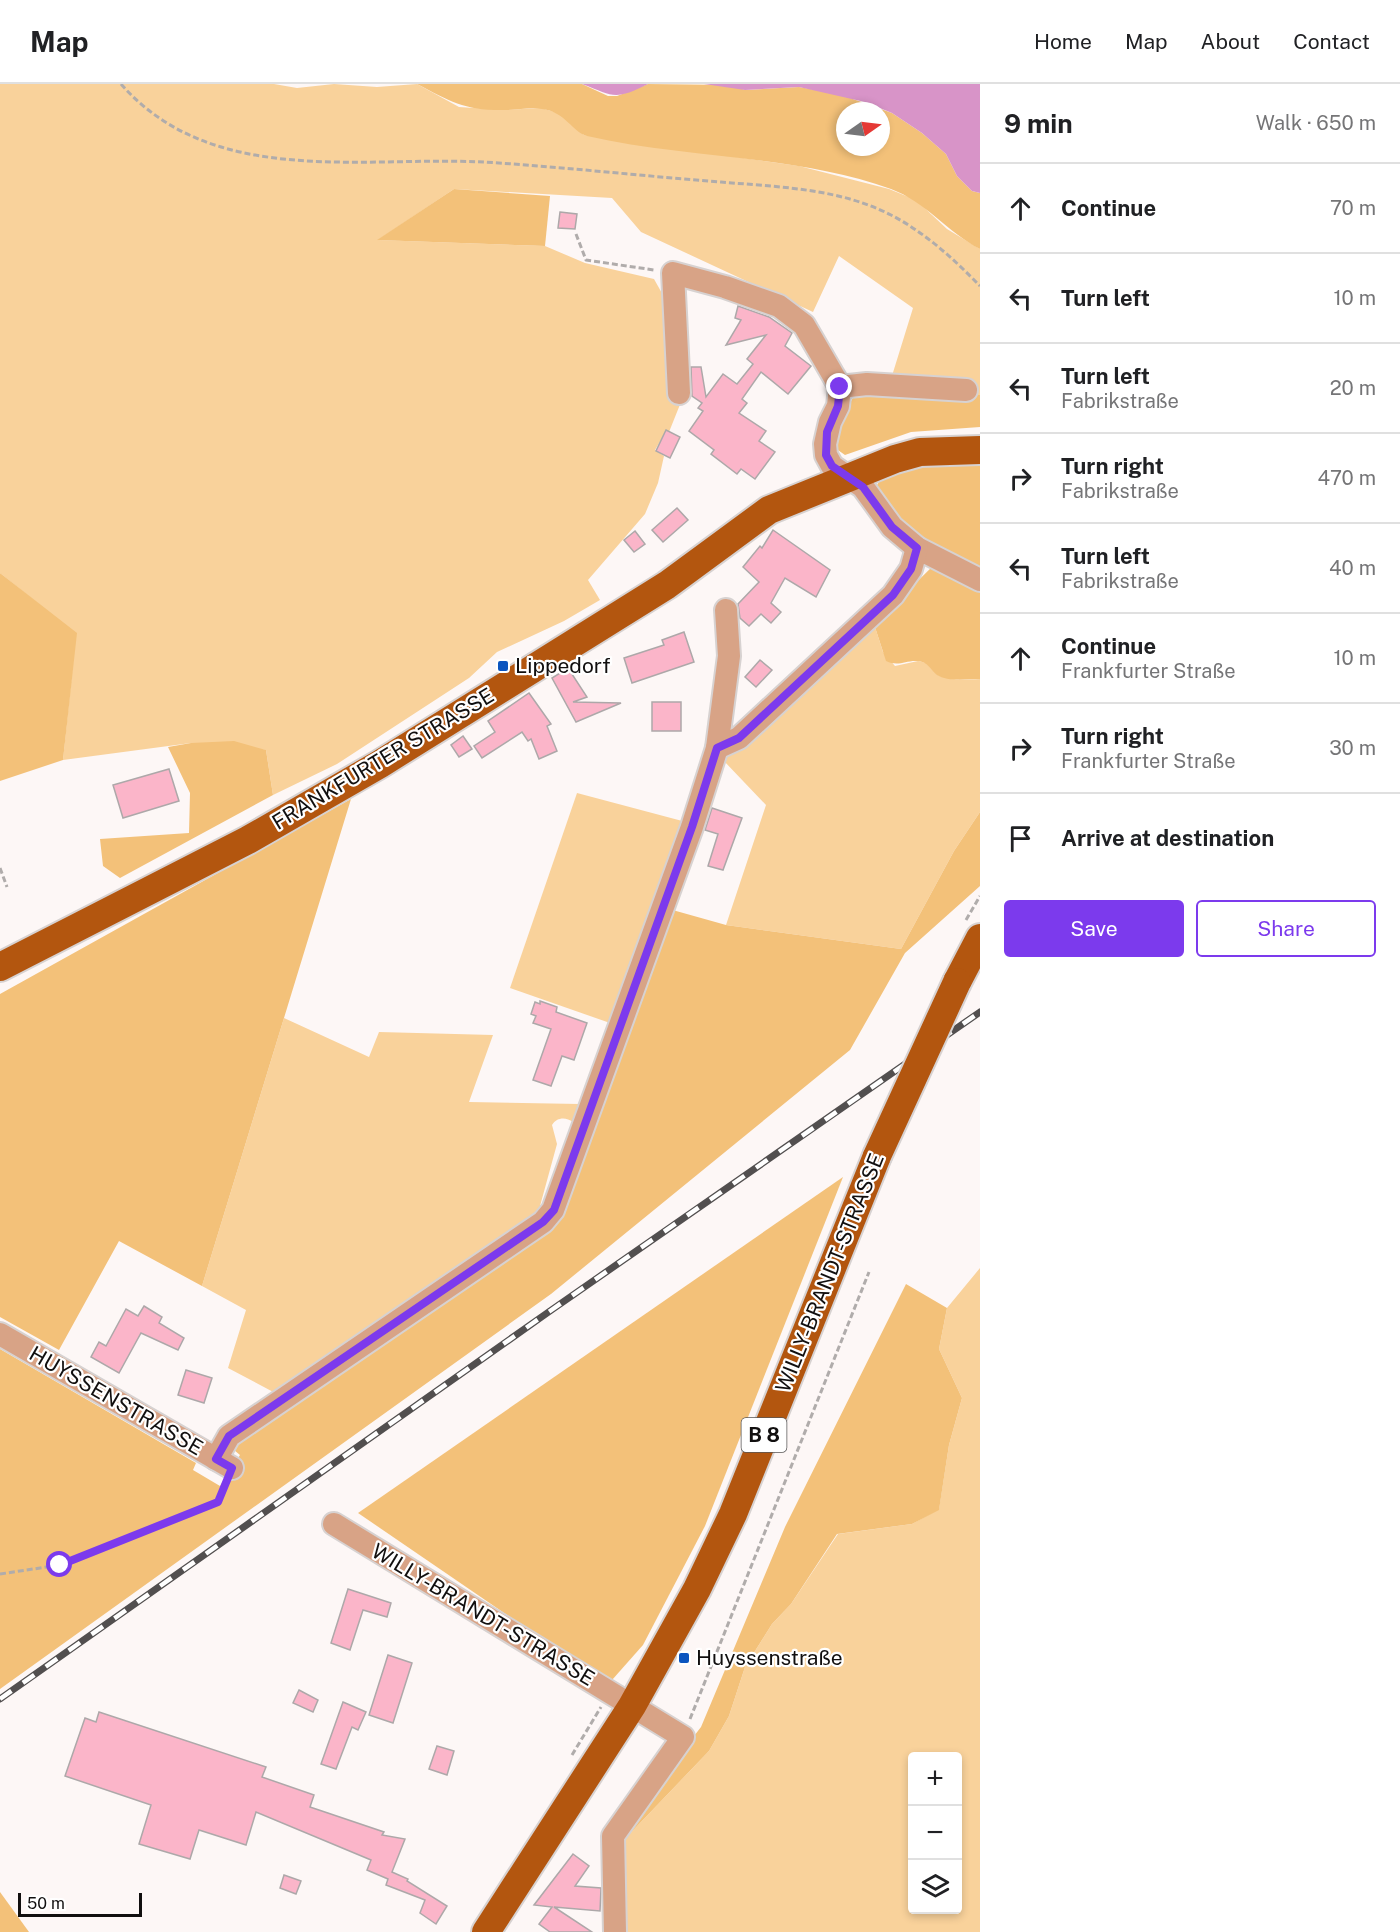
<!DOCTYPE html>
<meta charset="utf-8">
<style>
body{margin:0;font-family:"Public Sans",sans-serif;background:#f6f6f6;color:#202124}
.controls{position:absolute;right:18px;bottom:18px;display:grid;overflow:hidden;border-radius:6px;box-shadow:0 3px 9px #0003}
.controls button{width:54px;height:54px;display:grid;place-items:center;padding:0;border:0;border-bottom:2px solid #e0e0e0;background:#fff;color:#202124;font:30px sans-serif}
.compass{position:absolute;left:836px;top:18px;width:54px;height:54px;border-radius:50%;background:#fff;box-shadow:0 3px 9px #0003;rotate:76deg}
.scale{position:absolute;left:18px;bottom:15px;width:124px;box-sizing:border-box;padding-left:6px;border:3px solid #110f0f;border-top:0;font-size:16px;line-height:21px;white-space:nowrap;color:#110f0f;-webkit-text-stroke:4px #fff;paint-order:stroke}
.stop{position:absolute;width:18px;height:18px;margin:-14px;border:4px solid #7c3aed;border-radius:50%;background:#fff}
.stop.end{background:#7c3aed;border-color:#fff;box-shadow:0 2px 6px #0008}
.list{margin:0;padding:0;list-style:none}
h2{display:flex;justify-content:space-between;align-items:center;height:78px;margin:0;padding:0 24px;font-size:26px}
h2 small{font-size:20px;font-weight:400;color:#757577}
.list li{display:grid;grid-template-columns:39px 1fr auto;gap:18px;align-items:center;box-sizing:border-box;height:90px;padding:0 24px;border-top:2px solid #e0e0e0}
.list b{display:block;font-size:22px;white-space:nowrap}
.list p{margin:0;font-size:20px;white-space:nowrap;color:#757577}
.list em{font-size:20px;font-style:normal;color:#757577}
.actions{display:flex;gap:12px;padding:18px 24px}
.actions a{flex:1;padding:14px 0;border:2px solid #7c3aed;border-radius:6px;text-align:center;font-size:21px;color:#7c3aed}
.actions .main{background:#7c3aed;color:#fff}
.icon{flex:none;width:33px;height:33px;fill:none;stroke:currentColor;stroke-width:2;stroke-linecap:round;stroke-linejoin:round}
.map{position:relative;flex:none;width:980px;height:1848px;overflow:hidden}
header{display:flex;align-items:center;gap:36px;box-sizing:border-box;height:84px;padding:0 30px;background:#fff;border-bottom:2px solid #e0e0e0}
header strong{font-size:28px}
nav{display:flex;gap:33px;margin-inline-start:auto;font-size:21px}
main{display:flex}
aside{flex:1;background:#fff}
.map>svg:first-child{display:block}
</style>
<header>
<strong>Map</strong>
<nav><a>Home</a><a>Map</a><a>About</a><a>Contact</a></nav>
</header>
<main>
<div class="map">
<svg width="980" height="1848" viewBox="0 0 980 1848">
<rect width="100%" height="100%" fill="#fdf7f6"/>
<g fill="#f9d29b" fill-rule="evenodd">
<polygon points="0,0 274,0 297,4 334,0 377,3 417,0 459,23 504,26 541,24 561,30 584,51 799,82 889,105 916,116 947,145 980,165 980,312 891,295 913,224 839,172 813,228 641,148 612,114 454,105 378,156 545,162 585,179 654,195 673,229 685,308 669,348 666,347 655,366 664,372 658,399 645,430 588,496 600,516 564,537 497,568 469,594 337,680 273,711 266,666 191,659 63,676 76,550 0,489"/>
<polygon points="874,540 883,568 895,582 918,577 926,579 939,592 959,596 980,595 980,728 954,767 901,865 726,841 766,721 723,676"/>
<polygon points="577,709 686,738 610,939 510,904"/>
<path d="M284 934 369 973 379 948 493 951 469 1018 580 1020 573 1038C566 1033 557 1033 552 1041L557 1060 537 1133 277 1310 228 1284 246 1226 202 1202Z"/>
<path d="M980 1184V1848H624L620 1760 709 1667 729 1632 745 1583 772 1540 791 1520 838 1450 912 1440 939 1425 949 1361 962 1314 939 1265 947 1224ZM912 1672H958V1826H912Z"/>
</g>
<g fill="#f3c179" fill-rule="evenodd">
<path d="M417 0H582L608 12H617L648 0 731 1 745 6 799 3 839 10 892 29 922 49 946 70 957 92 972 107 980 109V165C947 148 926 118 891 105 794 70 687 75 587 52 572 48 566 28 542 25 531 23 518 26 506 26 466 27 451 18 417 0ZM845 27H881V63H845Z"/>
<polygon points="454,105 550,112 545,162 377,156"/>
<polygon points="856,308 980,311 980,343 911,348 845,371 835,364 836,346"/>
<path d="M980 376V595C968 595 947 598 937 591 930 585 928 578 918 577 905 576 899 583 886 577L874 540 936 479 905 444 876 405C880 379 958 378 980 376Z"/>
<polygon points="0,489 77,549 63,676 0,697"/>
<polygon points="234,657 266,666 273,711 120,794 103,782 100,755 189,749 190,709 168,663 191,659"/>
<polygon points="351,715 202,1202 119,1157 59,1266 0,1233 0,910"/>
<polygon points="980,728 980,802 905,869 850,966 551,1210 0,1605 0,1265 196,1379 193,1386 220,1402 240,1371 234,1366 238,1354 563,1133 669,825 726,841 901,865 954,767"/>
<polygon points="843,1093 705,1442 643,1561 612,1596 595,1591 358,1429"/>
<polygon points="906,1200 947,1224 939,1265 962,1314 949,1361 939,1426 912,1440 837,1450 791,1520 772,1540 745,1583 729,1632 709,1667 620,1760 620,1748 701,1643 785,1443"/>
<polygon points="0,1808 29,1848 0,1848"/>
</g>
<g fill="#d894c8">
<path d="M582 0H648C614 17 614 12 582 0Z"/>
<polygon points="704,0 980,0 980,109 972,107 957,92 946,70 922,49 892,29 865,18 799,3 745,6"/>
</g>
<g fill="#fbb5c9" stroke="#ada8a9" stroke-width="1.5">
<polygon points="560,128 577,130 575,145 558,144"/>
<polygon points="738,222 769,233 792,249 785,262 811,282 788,310 761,288 742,315 747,319 739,329 766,347 759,357 775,368 755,395 741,385 737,390 711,370 714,366 689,347 703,327 698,324 702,319 692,312 691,283 701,283 706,313 723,290 737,300 753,280 747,275 766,251 726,261 741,236 735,234"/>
<polygon points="666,346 680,353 670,374 656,367"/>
<polygon points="677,424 688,436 663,458 652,446"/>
<polygon points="773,446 830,486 816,513 785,494 771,519 781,528 771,539 761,530 749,542 740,534 738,520 759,498 743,483 760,462 762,464"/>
<polygon points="635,447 645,460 634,468 624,456"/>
<polygon points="684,548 694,578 632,599 624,574 664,561 662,556"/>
<polygon points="760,576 772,586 756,603 745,593"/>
<polygon points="568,584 587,613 573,618 621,619 576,638 552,594"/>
<polygon points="529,609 551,640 547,642 557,667 539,675 531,655 528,657 522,648 482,674 474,662 495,648 488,637"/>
<rect x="652" y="618" width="29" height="29"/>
<polygon points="463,652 472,665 459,673 451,661"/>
<polygon points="169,685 179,717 123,734 113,701"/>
<polygon points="712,724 742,734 723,786 708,782 718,750 705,746"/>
<polygon points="540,917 557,923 556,928 587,939 574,976 562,972 551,1002 533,996 551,945 533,939 536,932 531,930 535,918 540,920"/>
<polygon points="144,1222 162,1233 159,1239 184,1254 178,1266 141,1249 119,1289 91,1273 99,1258 106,1262 126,1225 138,1232"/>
<polygon points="186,1286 212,1294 204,1319 178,1311"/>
<polygon points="348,1505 391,1519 387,1533 363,1526 350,1566 331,1559"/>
<polygon points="388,1571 412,1579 393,1639 369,1631"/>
<polygon points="299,1606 318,1616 313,1628 293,1619"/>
<polygon points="343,1618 366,1628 358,1646 352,1643 336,1685 321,1680"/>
<polygon points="99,1628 266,1683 262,1693 314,1711 310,1723 384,1748 382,1751 405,1755 392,1788 408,1795 407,1797 447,1822 436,1840 420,1829 425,1816 386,1801 388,1795 367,1786 371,1776 256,1728 246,1761 199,1746 190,1775 139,1760 151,1721 65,1692 85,1634 96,1638"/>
<polygon points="437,1662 454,1667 447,1691 429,1685"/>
<polygon points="573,1770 589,1782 575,1802 601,1804 600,1827 554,1823 592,1848 550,1848 539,1840 552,1823 534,1821"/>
<polygon points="284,1791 301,1797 296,1810 280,1804"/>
</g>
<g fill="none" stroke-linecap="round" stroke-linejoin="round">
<g stroke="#d7d2d1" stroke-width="26">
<g id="minor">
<polyline points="840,303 867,300 966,306"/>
<polyline points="679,309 673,189 725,203 779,222 804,241 840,303 838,322 830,338 825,360 826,371 832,382 863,403 892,443 917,464 980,496"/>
<polyline points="717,664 739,654 893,511 911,485 917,464"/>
<polyline points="0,1250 232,1384"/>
<polyline points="216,1375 229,1352 543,1138 553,1126 692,743 717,664 729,572 726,526"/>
<polyline points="334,1440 683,1653 613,1752 615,1848"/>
</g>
</g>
<g stroke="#d7d2d1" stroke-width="32">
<g id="major">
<polyline points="0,883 248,756 380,680 667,501 769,426 895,375 920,368 980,366"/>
<polyline points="957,898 980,854"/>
<polyline points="486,1848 632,1622 697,1505 733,1430 877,1072"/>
</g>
</g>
<g stroke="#b0acab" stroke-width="3" stroke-dasharray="6 3" stroke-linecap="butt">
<path d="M121 0C212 104 362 72 484 78 563 83 642 92 721 98 777 103 839 104 891 131 924 148 954 175 980 202"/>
<polyline points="576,150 586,176 654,186"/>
<polyline points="0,784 7,803"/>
<polyline points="966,836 980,812"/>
<polyline points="0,1490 60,1481 200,1427 218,1418 226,1400"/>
<polyline points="690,1635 869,1188"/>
<polyline points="572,1671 601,1623"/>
</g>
<use href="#minor" stroke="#d8a386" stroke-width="22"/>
<use href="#major" stroke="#b3560f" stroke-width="28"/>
<g stroke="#524f4f" stroke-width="7">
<polyline id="rail" points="0,1615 550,1227 980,928"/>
</g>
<use href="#rail" stroke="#fff" stroke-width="4.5" stroke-dasharray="14" stroke-linecap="butt"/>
<g stroke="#d7d2d1" stroke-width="32" stroke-linecap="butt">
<polyline id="major-bridge" points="877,1072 957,898"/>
</g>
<use href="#major-bridge" stroke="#b3560f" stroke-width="28"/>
</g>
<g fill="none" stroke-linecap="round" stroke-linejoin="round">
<polyline stroke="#7c3aed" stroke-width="8" points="60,1481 218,1418 232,1384 216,1375 229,1352 543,1138 554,1126 692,743 717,664 739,654 893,511 911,485 917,464 892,443 863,403 832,382 826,371 827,348 838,322 840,303"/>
</g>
<g fill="#0b55bf" stroke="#fff" stroke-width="2">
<rect x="497" y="576" width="12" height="12" rx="3"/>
<rect x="678" y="1568" width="12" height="12" rx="3"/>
</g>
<g text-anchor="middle" stroke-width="4.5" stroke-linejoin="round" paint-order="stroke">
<rect fill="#fff" stroke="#585757" stroke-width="1.5" x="741.5" y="1334" width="45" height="34" rx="4.5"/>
<g font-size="20" font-weight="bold" fill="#110f0f">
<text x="764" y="1358">B 8</text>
</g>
<g font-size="21" fill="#110f0f" stroke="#fff" text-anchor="start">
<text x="515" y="589">Lippedorf</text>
<text x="696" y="1581">Huyssenstraße</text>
</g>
<g font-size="21" fill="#110f0f" stroke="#fff">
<text transform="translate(383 675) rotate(-31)" y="7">FRANKFURTER STRASSE</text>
<text transform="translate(830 1189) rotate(-68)" y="7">WILLY-BRANDT-STRASSE</text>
<text transform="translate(116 1317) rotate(30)" y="7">HUYSSENSTRASSE</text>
<text transform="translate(483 1531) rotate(31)" y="7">WILLY-BRANDT-STRASSE</text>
</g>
</g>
</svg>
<div class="controls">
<button>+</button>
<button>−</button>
<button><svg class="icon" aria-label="layers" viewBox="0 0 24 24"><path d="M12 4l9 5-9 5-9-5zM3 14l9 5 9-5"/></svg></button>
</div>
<svg class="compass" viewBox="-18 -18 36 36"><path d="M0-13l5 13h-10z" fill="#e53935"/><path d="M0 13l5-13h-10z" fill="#757577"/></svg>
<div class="scale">50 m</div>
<div class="stop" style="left:60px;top:1481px"></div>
<div class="stop end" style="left:840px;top:303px"></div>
</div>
<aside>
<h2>9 min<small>Walk · 650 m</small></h2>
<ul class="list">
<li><svg class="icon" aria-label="ahead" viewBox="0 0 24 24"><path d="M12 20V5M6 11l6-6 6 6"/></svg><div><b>Continue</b></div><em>70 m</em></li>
<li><svg class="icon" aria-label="left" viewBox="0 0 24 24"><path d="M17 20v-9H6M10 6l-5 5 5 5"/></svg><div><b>Turn left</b></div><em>10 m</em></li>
<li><svg class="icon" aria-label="left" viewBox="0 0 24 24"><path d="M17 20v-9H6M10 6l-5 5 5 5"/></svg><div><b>Turn left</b><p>Fabrikstraße</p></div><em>20 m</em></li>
<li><svg class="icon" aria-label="right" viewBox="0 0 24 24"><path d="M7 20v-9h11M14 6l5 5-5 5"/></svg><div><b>Turn right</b><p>Fabrikstraße</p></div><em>470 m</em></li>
<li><svg class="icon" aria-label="left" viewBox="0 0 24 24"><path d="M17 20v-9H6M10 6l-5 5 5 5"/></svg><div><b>Turn left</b><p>Fabrikstraße</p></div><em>40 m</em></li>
<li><svg class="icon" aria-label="ahead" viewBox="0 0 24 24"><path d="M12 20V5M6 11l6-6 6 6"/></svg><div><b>Continue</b><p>Frankfurter Straße</p></div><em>10 m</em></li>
<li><svg class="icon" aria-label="right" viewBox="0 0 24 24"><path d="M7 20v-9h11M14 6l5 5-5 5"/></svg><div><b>Turn right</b><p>Frankfurter Straße</p></div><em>30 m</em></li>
<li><svg class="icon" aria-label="arrive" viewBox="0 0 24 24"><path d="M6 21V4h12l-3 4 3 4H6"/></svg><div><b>Arrive at destination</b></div></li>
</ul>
<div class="actions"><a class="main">Save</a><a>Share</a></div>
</aside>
</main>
